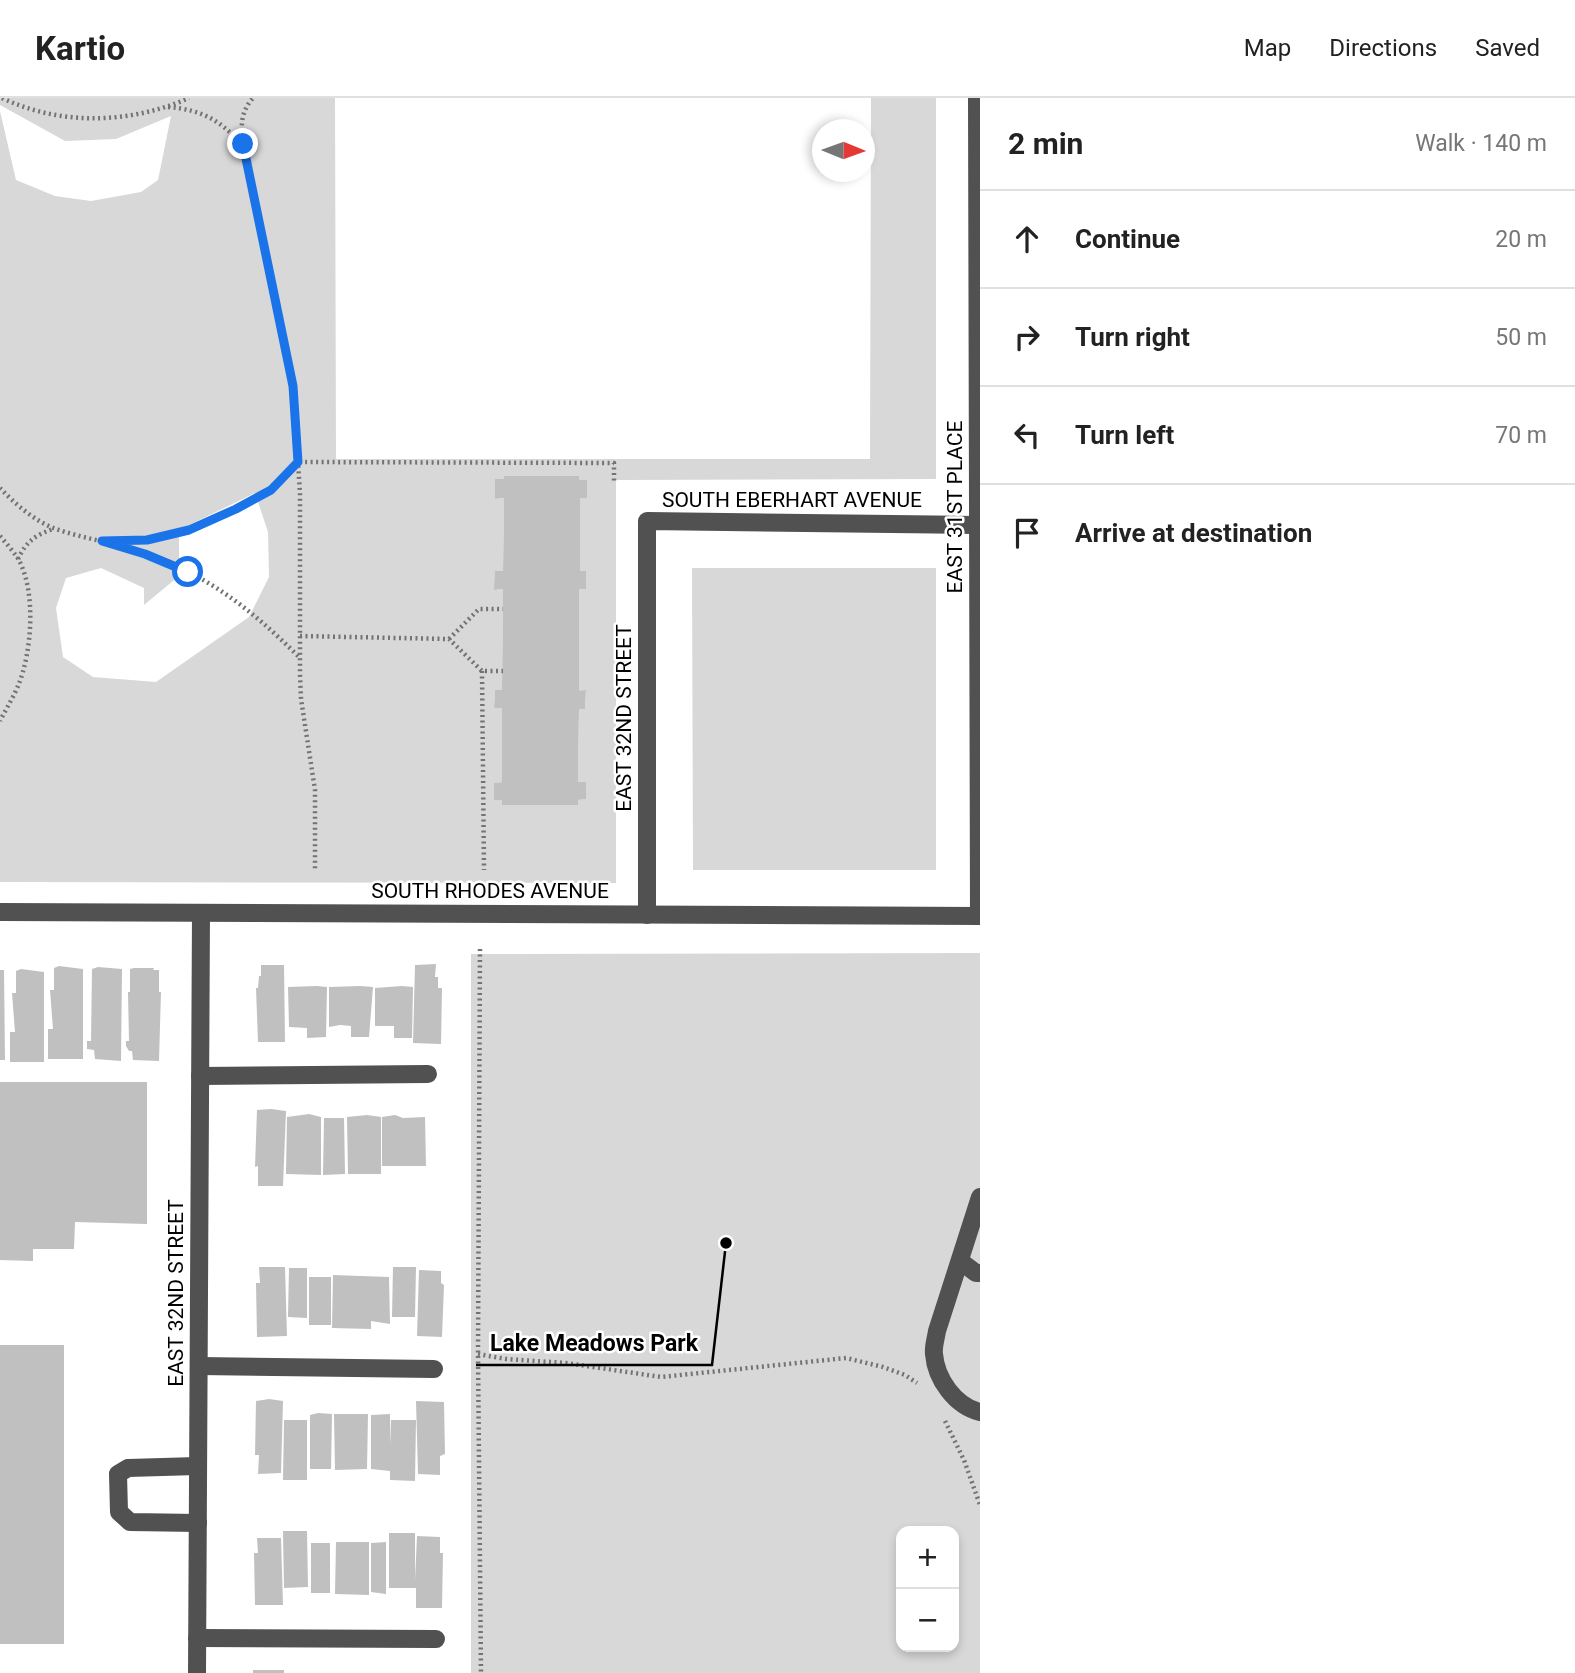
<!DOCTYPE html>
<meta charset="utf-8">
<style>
body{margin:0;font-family:Roboto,sans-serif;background:#f6f6f6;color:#222}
.controls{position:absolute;right:21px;bottom:21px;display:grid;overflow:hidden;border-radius:14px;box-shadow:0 4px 10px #0003}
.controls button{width:63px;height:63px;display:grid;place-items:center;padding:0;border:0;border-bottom:2px solid #e0e0e0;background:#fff;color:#222;font:35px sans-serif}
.compass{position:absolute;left:812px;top:21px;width:63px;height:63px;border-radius:50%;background:#fff;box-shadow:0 4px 10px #0003;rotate:91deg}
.stop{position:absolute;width:21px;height:21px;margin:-16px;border:5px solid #1a73e8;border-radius:50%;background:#fff}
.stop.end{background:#1a73e8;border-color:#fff;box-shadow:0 2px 7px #0008}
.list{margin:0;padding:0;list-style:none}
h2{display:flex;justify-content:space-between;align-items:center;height:91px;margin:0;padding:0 28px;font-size:30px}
h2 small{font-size:23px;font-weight:400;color:#767676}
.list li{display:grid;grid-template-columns:46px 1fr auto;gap:21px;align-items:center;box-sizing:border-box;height:98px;padding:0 28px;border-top:2px solid #e0e0e0}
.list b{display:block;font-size:26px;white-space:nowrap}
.list em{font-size:23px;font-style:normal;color:#767676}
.icon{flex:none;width:38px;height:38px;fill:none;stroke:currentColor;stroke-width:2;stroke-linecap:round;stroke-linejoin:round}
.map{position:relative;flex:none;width:980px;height:1575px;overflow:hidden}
header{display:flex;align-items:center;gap:42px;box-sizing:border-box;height:98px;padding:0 35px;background:#fff;border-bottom:2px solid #e0e0e0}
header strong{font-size:33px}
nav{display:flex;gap:38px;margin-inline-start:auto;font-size:24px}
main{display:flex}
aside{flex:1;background:#fff}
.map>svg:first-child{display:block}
</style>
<header>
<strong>Kartio</strong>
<nav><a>Map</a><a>Directions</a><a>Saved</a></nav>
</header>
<main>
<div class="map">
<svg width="980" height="1575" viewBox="0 0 980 1575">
<rect width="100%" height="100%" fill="#fff"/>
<g fill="#d8d8d8" fill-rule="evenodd">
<path d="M0 0H335L336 361H870L871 0H936V381L616 382V785L0 784V13L16 82 55 98 91 103 141 94 158 82 171 18 116 41 65 43 0 7ZM504 378H579V382H587V400H580V473L586 474V490L579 491V593H586L585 611H579L578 684 586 685 585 701 578 702V707H503L502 702H494L495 685 502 684V610L494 609 495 593 502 592 503 491 495 492 503 473 504 400 495 401V382L504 381ZM255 395 268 434 269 479 249 519 156 584 93 579 63 559 56 510 66 480 101 470 144 490V507L179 478V432Z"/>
<polygon points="692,470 936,470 936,772 693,772"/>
<path d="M980 855V1575H471V856ZM901 1433H954V1549H901Z"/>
</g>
<g fill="#c0c0c0">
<polygon points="504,378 579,378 579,382 587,382 587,400 580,400 580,473 586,473 586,491 579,491 579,593 586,592 585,611 579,611 578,684 586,684 586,701 578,702 578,707 502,707 502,702 494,702 494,685 502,684 502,610 494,610 495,592 502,592 503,491 494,492 495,473 503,473 504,400 495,401 495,381 504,381"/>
<polygon points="436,866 435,879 438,879 438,890 442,890 441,946 413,945 415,867"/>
<polygon points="261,867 284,867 285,944 258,944 256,890 258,890 259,878 261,878"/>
<polygon points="59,868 83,871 83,961 48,961 48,931 53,931 50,892 54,892 54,870"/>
<polygon points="98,869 122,871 121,963 95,961 94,952 87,951 87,943 91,943 92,871"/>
<polygon points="134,870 154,870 153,872 159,872 159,894 161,894 159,963 133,962 132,953 129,953 126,948 126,943 129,943 128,894 130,894 130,871"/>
<polygon points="21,871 44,874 44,964 10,964 10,934 15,934 12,895 16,895 16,873"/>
<polygon points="0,872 4,872 5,962 0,962"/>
<polygon points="317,888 327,889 326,939 307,940 307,930 289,929 288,889"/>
<polygon points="360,888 373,889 369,939 351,939 351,928 340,927 329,929 329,889"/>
<polygon points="402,888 413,889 412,940 394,940 394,928 375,928 375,890"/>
<polygon points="0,984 147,984 147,1126 75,1124 74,1151 33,1151 33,1163 0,1162"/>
<polygon points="271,1011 286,1013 283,1088 258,1088 258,1068 255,1069 257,1012"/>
<polygon points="309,1016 321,1019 321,1077 286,1076 287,1019"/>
<polygon points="367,1017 381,1019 381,1076 348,1076 347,1019"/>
<polygon points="395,1017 403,1020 425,1019 426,1068 382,1068 382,1019"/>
<polygon points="324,1020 344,1020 345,1076 323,1077"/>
<polygon points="259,1169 285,1169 287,1238 257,1239 256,1185 260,1185"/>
<polygon points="393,1169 416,1169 415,1219 392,1219"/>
<polygon points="289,1170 307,1170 307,1220 288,1219"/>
<polygon points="419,1172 441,1173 441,1185 444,1187 442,1239 417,1238"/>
<polygon points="333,1177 389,1179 390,1226 371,1223 371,1231 332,1230"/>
<rect x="309" y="1179" width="22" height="48"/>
<rect x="0" y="1247" width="64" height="299"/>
<polygon points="269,1301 283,1303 281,1375 258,1376 259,1357 255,1357 256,1303"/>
<polygon points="416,1303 444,1304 445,1356 440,1358 440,1377 418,1376"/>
<polygon points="318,1315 332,1316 331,1371 310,1371 310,1317"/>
<polygon points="334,1316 368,1316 367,1371 335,1372"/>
<polygon points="390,1316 390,1348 391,1322 416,1322 415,1383 390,1382 390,1373 371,1371 371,1317"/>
<polygon points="284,1322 307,1322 307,1382 283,1382"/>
<polygon points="283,1433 307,1433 308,1489 284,1490"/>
<polygon points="389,1435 415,1435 415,1482 417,1438 440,1439 440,1455 443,1455 442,1510 416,1510 416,1490 389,1490"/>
<polygon points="257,1440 281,1440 283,1507 255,1507 254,1455 258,1455"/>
<polygon points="336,1444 369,1444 369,1497 335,1496"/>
<polygon points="386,1444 386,1496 371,1494 371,1445"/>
<rect x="311" y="1445" width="19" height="50"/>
<rect x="253" y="1572" width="31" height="3"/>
</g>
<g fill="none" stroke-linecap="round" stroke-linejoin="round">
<g stroke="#737373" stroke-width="4.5" stroke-dasharray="2 3.5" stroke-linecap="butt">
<path d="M2 0C61 28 130 26 189 0"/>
<path d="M168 9C203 12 219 22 242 46L293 288 300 395V576L301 601 315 692V772"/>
<path d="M242 44C241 27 241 13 253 0"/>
<path d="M0 390C15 406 36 424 56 431 85 441 116 445 144 455 209 478 251 511 299 559"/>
<path d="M0 438C6 445 12 452 17 459 37 491 32 555 18 588 13 600 6 611 0 623"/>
<polyline points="102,443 147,442 189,432 236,411 271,392 298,364 614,365 614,384"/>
<path d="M18 461C26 444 35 437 53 431"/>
<polyline points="300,538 449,541 482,573 503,573"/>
<polyline points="449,541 479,511 503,511"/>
<polyline points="482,573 484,772"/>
<polyline points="480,851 478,1256 481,1575"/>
<polyline points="478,1256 506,1261 566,1265 661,1279 846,1260 883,1269 905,1277 917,1285"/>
<polyline points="945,1323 964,1362 980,1407"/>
</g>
<g stroke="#515151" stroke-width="18">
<polyline points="977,0 979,818"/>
<polyline points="0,814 980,818"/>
<polyline points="647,817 647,423 978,427"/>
<polyline points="200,978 428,976"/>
<path d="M980 1099 937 1233C936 1240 933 1249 934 1256 936 1281 955 1308 980 1314"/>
<polyline points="960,1163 976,1175 980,1175"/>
<polyline points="199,1268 434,1271"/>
<polyline points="197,1368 128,1370 118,1376 119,1414 130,1424 198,1425"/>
<polyline points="197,1540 436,1541"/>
<polyline points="197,1575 201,815"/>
</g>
</g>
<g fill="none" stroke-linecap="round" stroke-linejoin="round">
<polyline stroke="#1a73e8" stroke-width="9" points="188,474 145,456 102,443 147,442 189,432 236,411 271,392 298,364 293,288 243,46"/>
</g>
<g text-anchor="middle" stroke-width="5" stroke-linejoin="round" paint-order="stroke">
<g font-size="21" fill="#000" stroke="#fff">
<text x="792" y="409">SOUTH EBERHART AVENUE</text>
<text transform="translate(955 409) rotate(-90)" y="7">EAST 31ST PLACE</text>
<text transform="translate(624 620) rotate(-90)" y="7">EAST 32ND STREET</text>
<text x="490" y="800">SOUTH RHODES AVENUE</text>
<text transform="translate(176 1195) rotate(-90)" y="7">EAST 32ND STREET</text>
</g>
</g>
<path fill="none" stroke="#000" stroke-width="2.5" d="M726 1145L712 1267H476"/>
<circle fill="#000" stroke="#fff" stroke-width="2.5" cx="726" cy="1145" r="7"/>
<g font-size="23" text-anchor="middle" font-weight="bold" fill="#000" stroke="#fff" stroke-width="5" stroke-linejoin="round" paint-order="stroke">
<text x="594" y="1253">Lake Meadows Park</text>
</g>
</svg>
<div class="controls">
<button>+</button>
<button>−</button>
</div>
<svg class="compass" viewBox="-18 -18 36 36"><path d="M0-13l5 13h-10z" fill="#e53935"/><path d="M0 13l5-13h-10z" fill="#767676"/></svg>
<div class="stop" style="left:188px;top:474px"></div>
<div class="stop end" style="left:243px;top:46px"></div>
</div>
<aside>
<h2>2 min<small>Walk · 140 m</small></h2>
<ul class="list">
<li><svg class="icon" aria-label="ahead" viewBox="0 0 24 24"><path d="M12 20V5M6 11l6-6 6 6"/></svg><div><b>Continue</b></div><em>20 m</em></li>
<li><svg class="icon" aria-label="right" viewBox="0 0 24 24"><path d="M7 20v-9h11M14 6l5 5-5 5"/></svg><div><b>Turn right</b></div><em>50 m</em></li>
<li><svg class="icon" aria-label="left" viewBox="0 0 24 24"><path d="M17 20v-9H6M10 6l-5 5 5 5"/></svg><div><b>Turn left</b></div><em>70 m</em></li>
<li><svg class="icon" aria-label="arrive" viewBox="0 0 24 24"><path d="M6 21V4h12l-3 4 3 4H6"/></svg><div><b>Arrive at destination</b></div></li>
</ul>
</aside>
</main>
